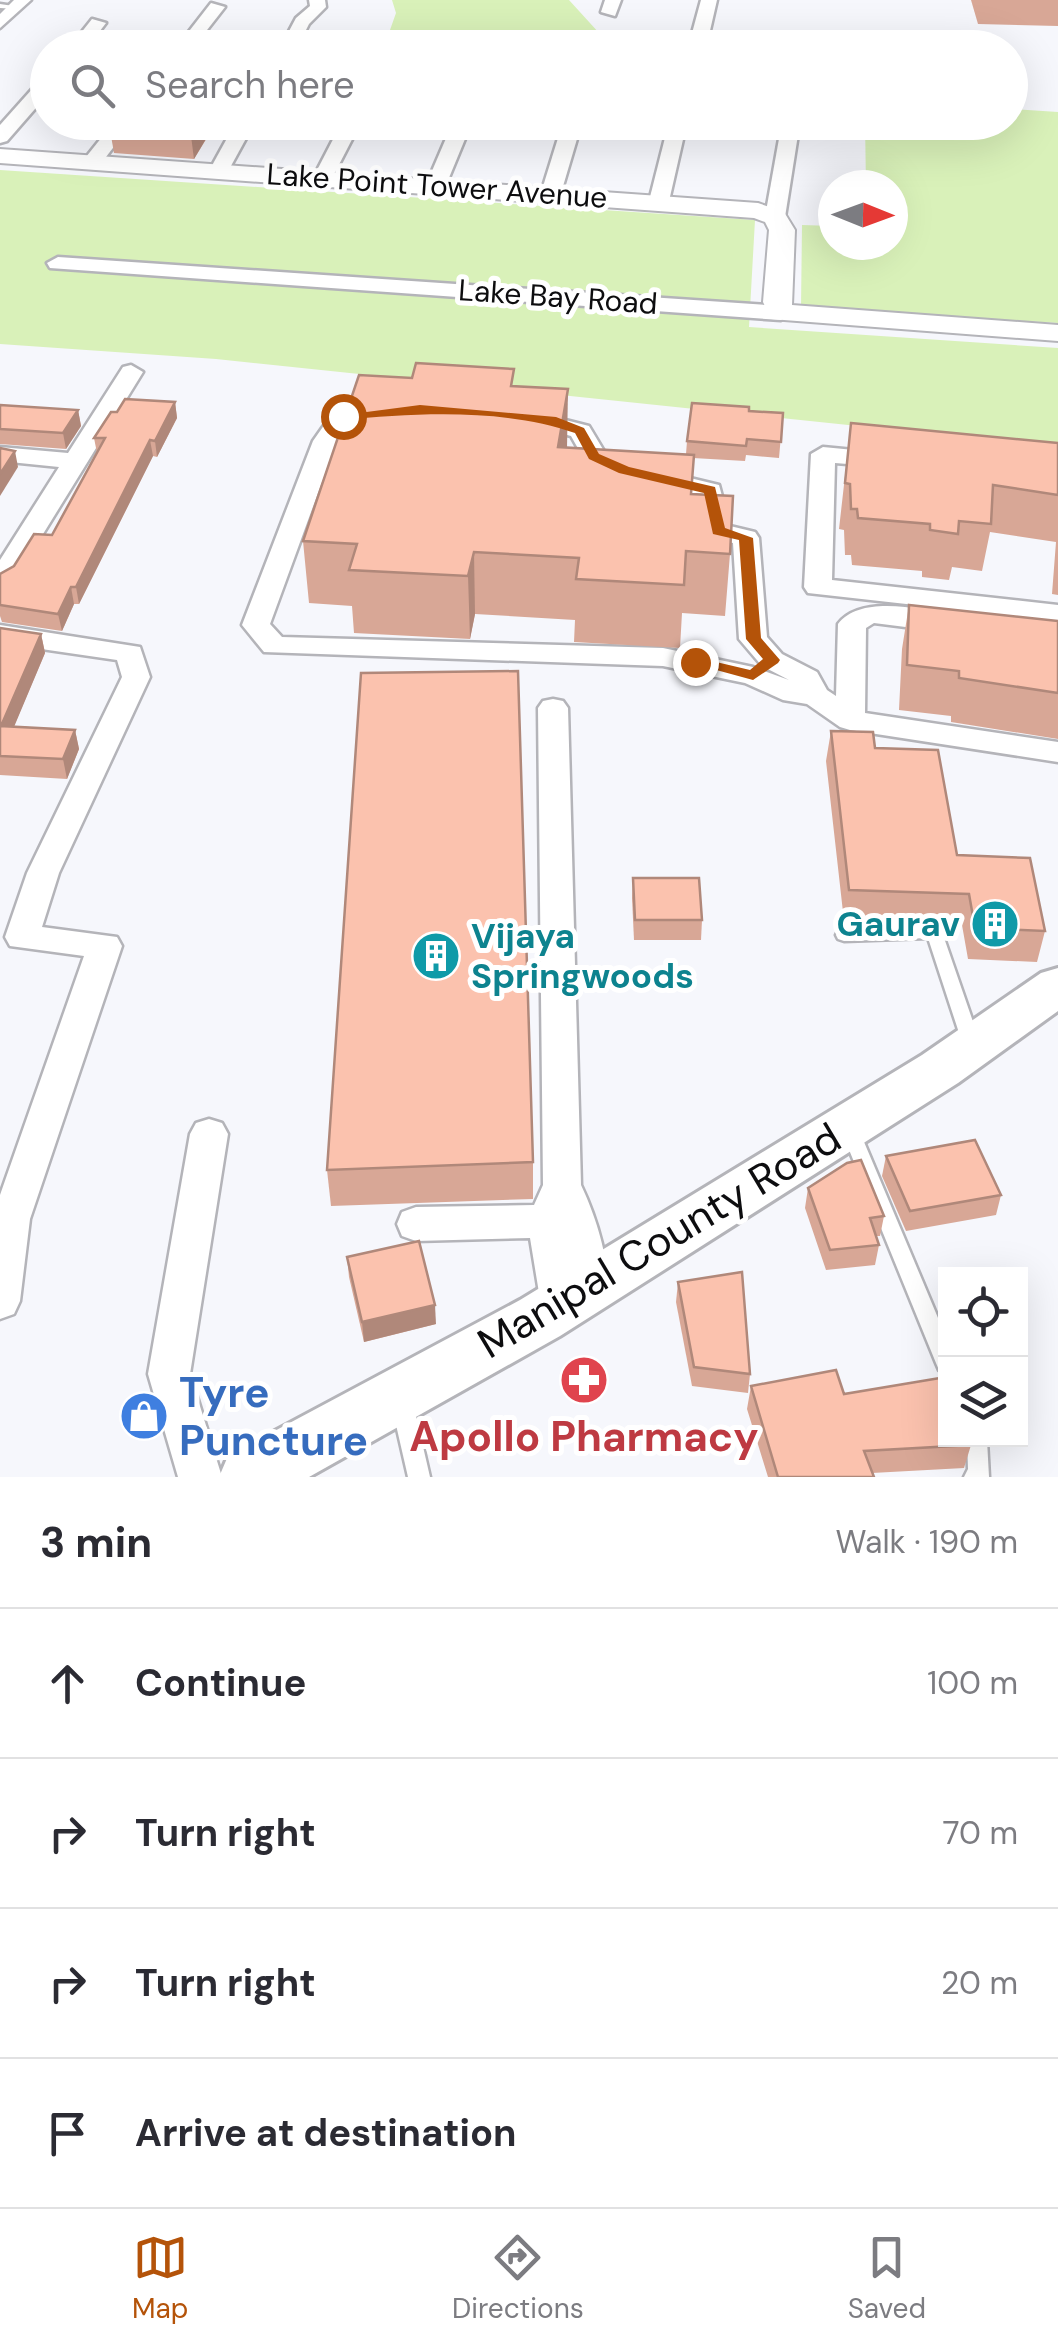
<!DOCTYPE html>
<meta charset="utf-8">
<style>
body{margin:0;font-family:"DM Sans",sans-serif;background:#f2f2f3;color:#2b2b33}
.controls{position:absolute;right:30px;bottom:30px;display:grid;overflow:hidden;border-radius:0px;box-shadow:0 10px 40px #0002}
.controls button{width:90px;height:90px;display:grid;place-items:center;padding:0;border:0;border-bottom:2px solid #e1e1e2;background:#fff;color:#2b2b33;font:50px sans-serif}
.compass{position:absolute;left:818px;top:170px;width:90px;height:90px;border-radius:50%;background:#fff;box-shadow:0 10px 40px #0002;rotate:91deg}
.stop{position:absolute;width:30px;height:30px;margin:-22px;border:8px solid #b45309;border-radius:50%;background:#fff}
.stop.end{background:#b45309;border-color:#fff;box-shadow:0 2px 10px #0008}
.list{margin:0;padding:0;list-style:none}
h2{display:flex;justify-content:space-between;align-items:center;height:130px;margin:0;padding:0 40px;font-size:42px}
h2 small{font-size:32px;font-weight:400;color:#7c7c81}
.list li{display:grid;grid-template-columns:65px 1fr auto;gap:30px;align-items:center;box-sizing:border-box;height:150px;padding:0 40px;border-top:2px solid #e1e1e2}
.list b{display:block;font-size:38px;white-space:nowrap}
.list em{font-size:32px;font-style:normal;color:#7c7c81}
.icon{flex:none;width:55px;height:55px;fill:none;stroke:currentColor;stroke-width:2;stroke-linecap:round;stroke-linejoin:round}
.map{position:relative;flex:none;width:1058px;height:1477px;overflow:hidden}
.search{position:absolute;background:#fff;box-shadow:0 10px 40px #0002;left:30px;right:30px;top:30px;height:110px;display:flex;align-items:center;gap:25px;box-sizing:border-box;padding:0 35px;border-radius:55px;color:#7c7c81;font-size:38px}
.sheet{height:730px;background:#fff}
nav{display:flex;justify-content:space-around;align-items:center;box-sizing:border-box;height:140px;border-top:2px solid #e1e1e2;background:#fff;font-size:28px;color:#7c7c81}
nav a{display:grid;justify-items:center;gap:5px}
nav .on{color:#b45309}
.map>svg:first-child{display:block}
</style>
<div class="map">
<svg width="1058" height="1477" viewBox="0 0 1058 1477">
<rect width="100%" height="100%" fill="#f6f7fc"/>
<g fill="#d9f1b9">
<polygon points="392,0 569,0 610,45 646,47 384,47 396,13"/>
<polygon points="1011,109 1058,112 1058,323 801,308 802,225 833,226 833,245 893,245 893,185 866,185 865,123 1010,122"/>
<polygon points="0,170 755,220 749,327 1058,348 1058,447 216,359 0,344"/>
</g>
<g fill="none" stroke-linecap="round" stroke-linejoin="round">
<g stroke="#b4b4b9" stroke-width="5">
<g id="service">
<polygon points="0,4 20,7 16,9 0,8"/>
<polygon points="934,926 940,928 942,932 980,1042 977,1047 971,1049 965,1047 962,1042 928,938 844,941 838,939 836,935 838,931 844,929"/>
<polygon points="850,1122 857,1125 859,1130 946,1337 946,1372 939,1370 936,1363 841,1130 843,1125"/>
<polygon points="402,1393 409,1396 413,1403 430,1477 408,1477 391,1403 395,1396"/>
<polygon points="967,1440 987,1440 989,1477 964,1477 968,1469"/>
</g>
</g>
<g stroke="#b4b4b9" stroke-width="5">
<g id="minor">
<polygon points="14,0 31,0 0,28 0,14"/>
<polygon points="309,0 325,0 326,7 309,24 297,48 280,48 296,18 310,6"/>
<polygon points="605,0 621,0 615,16 601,12"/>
<polygon points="701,0 717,0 706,48 688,48"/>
<polygon points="211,3 225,7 193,48 176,48"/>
<polygon points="92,19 106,23 87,48 69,48"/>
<polygon points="48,77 48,94 7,141 0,143 0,125 42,78"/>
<polygon points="114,122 133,122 99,166 85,166 82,162"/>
<polygon points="236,122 255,122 226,175 212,175 209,171"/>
<polygon points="342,122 361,122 330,182 316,182 313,178"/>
<polygon points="453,122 472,122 446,185 436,191 429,189 426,185"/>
<polygon points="563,122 582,122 561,193 551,199 541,193"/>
<polygon points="669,122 687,122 669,201 659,207 649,201"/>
<polygon points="782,122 800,122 785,217 775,223 765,217"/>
<polygon points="58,257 781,306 792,313 781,320 50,268 47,263"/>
<polygon points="131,365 143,372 14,581 0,589 0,560 59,467 0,461 0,447 68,453 123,367"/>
<path d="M384 403 392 405 396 410 392 415 351 422 337 441 270 624 282 637 663 648 753 667 789 680 762 666 739 639 733 543 709 537 698 495 615 475 585 461 571 436 521 423 518 418 521 413 530 411 589 426 604 451 632 464 719 485 730 526 755 532 759 538 767 637 782 654 817 672 827 690 836 696 838 624C861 594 923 609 955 617L959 623 955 629 945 632 874 623 866 628 865 713 1058 742V762L850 730 840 727 807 704 783 700 745 683 663 666 264 652 242 625 313 441 334 411Z"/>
<polygon points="823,447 885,453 897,460 885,467 835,463 832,580 1058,605 1058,621 808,593 804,587 811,454"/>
<polygon points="0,625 140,647 150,677 59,873 42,927 117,937 122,946 30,1219 20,1301 14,1314 0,1319 0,1195 84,956 10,946 5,937 27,873 122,677 117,660 0,643"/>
<path d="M553 699 563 701 568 708 581 1185C594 1212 616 1273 603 1300L589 1306 581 1303 575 1318 561 1323 547 1318 541 1305 530 1238 416 1241 402 1236 397 1224 402 1212 416 1207 534 1205 543 1185 538 708 543 701Z"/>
<polygon points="209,1119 222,1123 228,1134 190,1374 222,1477 178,1477 148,1374 190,1134 196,1123"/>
</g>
</g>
<g stroke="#b4b4b9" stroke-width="4">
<polygon id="tertiary" points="0,149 758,203 784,212 795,230 792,305 1058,325 1058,341 771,319 763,302 769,230 765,222 754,218 0,163"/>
</g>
<g stroke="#b4b4b9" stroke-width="6">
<polygon id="secondary" points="1058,968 1058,1011 958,1083 560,1336 309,1477 219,1477 228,1456 520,1300 922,1055 1041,973"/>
</g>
<use href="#service" fill="#fff" fill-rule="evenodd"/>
<use href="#minor" fill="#fff" fill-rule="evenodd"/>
<use href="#tertiary" fill="#fff" fill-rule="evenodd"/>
<use href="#secondary" fill="#fff" fill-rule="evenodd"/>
</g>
<g fill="#d8a796">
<polygon points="971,0 1058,0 1058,26 978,24"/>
<polygon points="216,123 194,159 114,153 110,130"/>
<polygon points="514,386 567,448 686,454 687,441 749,411 783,413 779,458 746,455 745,461 693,458 691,494 730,554 725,616 682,613 680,648 574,642 575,620 475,614 470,639 354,633 352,606 309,603 303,541"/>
<polygon points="175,402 177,418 157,457 153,456 79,604 74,604 62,631 2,622 0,616 0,574 14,566 52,535 97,453 94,438 117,412"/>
<polygon points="0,405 78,410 81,426 66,449 0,444"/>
<polygon points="851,423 1058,443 1058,595 1052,594 1056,542 990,532 982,571 952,567 949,580 922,577 922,571 852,565 851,555 845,555 844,530 839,529"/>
<polygon points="909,605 1058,621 1058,739 951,722 951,716 899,710 902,649"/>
<polygon points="0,628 41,634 45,653 14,726 75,730 79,749 67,779 0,775"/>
<polygon points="831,731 875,748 957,855 1045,931 1037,962 968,959 962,925 844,921 826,761"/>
<polygon points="633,878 702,920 701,940 634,940 632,898"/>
<polygon points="886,1156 1001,1195 996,1215 906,1231 882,1176"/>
<polygon points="533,1162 533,1199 331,1206 327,1170"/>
<polygon points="808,1188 884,1216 880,1236 876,1236 879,1245 875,1265 826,1270 805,1208"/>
<polygon points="347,1257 436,1324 364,1342 349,1277"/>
<polygon points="678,1282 750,1374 748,1393 692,1386 676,1302"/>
<polygon points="751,1386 844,1394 971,1445 964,1468 872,1473 874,1477 768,1477 747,1409"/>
</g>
<g fill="#b0887a">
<polygon points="199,122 216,122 194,159 191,136"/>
<polygon points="568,389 567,448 558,447"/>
<polygon points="175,402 177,418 157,457 155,441"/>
<polygon points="78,410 81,426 66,449 63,433"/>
<polygon points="150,440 153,456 79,604 76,587"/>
<polygon points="15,451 18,467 0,496 0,474"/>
<polygon points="474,552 475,614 470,639 468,576"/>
<polygon points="71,587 74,604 62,631 58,614"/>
<polygon points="41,634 45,653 6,746 1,726"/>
<polygon points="75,730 79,749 67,779 63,759"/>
<polygon points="435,1305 436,1324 364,1342 362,1322"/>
</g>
<g fill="#fbc2ae" stroke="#b0887a" stroke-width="2.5">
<polygon points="116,122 199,122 191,136 110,130"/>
<polygon points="416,363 514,369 511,386 568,389 558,447 694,455 691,494 733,496 730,554 686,551 684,585 576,579 579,558 474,552 468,576 349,570 357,544 303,541 359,375 412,378"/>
<polygon points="125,399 175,402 155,441 150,440 76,587 71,587 58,614 0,605 0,574 14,566 34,534 52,535 105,438 94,438 111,412 117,412"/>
<polygon points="692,403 749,407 749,411 783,413 781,442 747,439 746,446 687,441"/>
<polygon points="0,405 78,410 63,433 0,429"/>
<polygon points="851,423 1058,443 1058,495 993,485 991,524 959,521 958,534 930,530 930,524 858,518 857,509 851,509 850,484 845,483"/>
<polygon points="0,448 15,451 0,474"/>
<polygon points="909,605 1058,621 1058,693 959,678 959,671 907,665"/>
<polygon points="0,628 41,634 1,726 75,730 63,759 0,756"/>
<polygon points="518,671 533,1162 327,1170 361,673"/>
<polygon points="831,731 873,732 875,748 938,750 957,855 1030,858 1045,931 975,928 969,894 849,890"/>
<polygon points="633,878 699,878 702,920 635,920"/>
<polygon points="975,1140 1001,1195 910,1211 886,1156"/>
<polygon points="861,1160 884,1216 870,1218 879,1245 830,1250 808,1188 847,1163"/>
<polygon points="419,1241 435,1305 362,1322 347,1257"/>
<polygon points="742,1272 750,1374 694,1367 678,1282"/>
<polygon points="836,1370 844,1394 946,1377 946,1440 970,1440 971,1445 864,1451 874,1477 778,1477 751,1386"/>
</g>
<path fill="#b45309" d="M420 405 556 417 584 428 599 454 629 467 715 487 725 528 753 538 761 638 780 660 778 663 753 680 687 662 695 657 750 670 763 659 746 639 739 540 713 534 704 493 619 473 589 459 575 433C505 408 415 413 343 420L336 416Z"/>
<defs>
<g id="building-disc" transform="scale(2.5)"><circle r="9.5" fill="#0f9aa8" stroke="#fff"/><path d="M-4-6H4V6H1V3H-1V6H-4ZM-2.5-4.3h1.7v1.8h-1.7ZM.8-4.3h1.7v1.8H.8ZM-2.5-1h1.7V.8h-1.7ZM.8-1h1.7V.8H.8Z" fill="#fff"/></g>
<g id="pharmacy-disc" transform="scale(2.5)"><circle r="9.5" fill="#e0444e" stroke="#fff"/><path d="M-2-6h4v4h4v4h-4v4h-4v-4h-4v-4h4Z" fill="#fff"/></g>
<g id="shop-disc" transform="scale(2.5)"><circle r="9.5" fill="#3f7fe0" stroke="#fff"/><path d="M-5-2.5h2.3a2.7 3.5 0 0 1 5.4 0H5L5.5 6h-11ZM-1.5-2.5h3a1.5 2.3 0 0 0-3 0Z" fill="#fff"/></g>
</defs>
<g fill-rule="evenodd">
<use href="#building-disc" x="995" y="924"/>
<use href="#building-disc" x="436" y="956"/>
<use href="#pharmacy-disc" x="584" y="1380"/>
<use href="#shop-disc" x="144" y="1416"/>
</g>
<g text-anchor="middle" stroke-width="10" stroke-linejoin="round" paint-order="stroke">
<g font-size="30" fill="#0d0d0f" stroke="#fff">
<text transform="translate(437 186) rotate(4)" y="10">Lake Point Tower Avenue</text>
<text transform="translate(558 297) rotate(4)" y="10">Lake Bay Road</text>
</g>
<g font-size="35" font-weight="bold" fill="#0d838f" stroke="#fff" text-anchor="end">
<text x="960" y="936">Gaurav</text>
<text x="471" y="948" text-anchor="start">Vijaya<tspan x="471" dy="40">Springwoods</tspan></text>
</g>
<g font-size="42" fill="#0d0d0f" stroke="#fff">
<text transform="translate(659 1240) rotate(-31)" y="15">Manipal County Road</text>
</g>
<g font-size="42" font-weight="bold" fill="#366cbe" stroke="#fff" text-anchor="start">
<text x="179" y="1407">Tyre<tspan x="179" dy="48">Puncture</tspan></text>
</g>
<g font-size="42" font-weight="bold" fill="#be3a42" stroke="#fff">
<text x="584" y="1451">Apollo Pharmacy</text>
</g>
</g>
</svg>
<div class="controls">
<button><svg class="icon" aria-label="locate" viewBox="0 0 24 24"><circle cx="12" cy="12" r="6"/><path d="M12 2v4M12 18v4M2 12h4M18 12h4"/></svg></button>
<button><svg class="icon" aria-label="layers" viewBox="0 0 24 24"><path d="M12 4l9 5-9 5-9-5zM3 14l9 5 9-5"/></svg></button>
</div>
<svg class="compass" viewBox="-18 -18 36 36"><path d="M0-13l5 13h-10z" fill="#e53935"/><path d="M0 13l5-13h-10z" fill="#7c7c81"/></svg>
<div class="stop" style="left:343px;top:416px"></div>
<div class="stop end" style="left:695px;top:662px"></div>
<div class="search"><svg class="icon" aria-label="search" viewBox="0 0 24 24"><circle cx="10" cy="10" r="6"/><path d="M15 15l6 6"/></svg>Search here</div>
</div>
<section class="sheet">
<h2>3 min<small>Walk · 190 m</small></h2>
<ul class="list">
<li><svg class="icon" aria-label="ahead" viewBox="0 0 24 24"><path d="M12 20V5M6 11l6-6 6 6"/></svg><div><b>Continue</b></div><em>100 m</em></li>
<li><svg class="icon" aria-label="right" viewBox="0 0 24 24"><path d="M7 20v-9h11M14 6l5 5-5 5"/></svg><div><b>Turn right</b></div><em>70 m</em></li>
<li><svg class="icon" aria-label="right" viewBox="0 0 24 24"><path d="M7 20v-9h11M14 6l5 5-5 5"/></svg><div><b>Turn right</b></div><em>20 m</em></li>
<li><svg class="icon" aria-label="arrive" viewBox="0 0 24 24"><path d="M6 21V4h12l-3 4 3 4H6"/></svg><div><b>Arrive at destination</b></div></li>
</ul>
</section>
<nav>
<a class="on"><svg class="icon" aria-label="map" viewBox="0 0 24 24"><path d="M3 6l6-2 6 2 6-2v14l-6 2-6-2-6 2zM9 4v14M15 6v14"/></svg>Map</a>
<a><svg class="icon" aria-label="directions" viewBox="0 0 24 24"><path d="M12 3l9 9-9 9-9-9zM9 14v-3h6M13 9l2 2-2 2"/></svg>Directions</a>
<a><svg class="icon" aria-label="saved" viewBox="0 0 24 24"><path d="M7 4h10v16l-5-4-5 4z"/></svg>Saved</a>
</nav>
